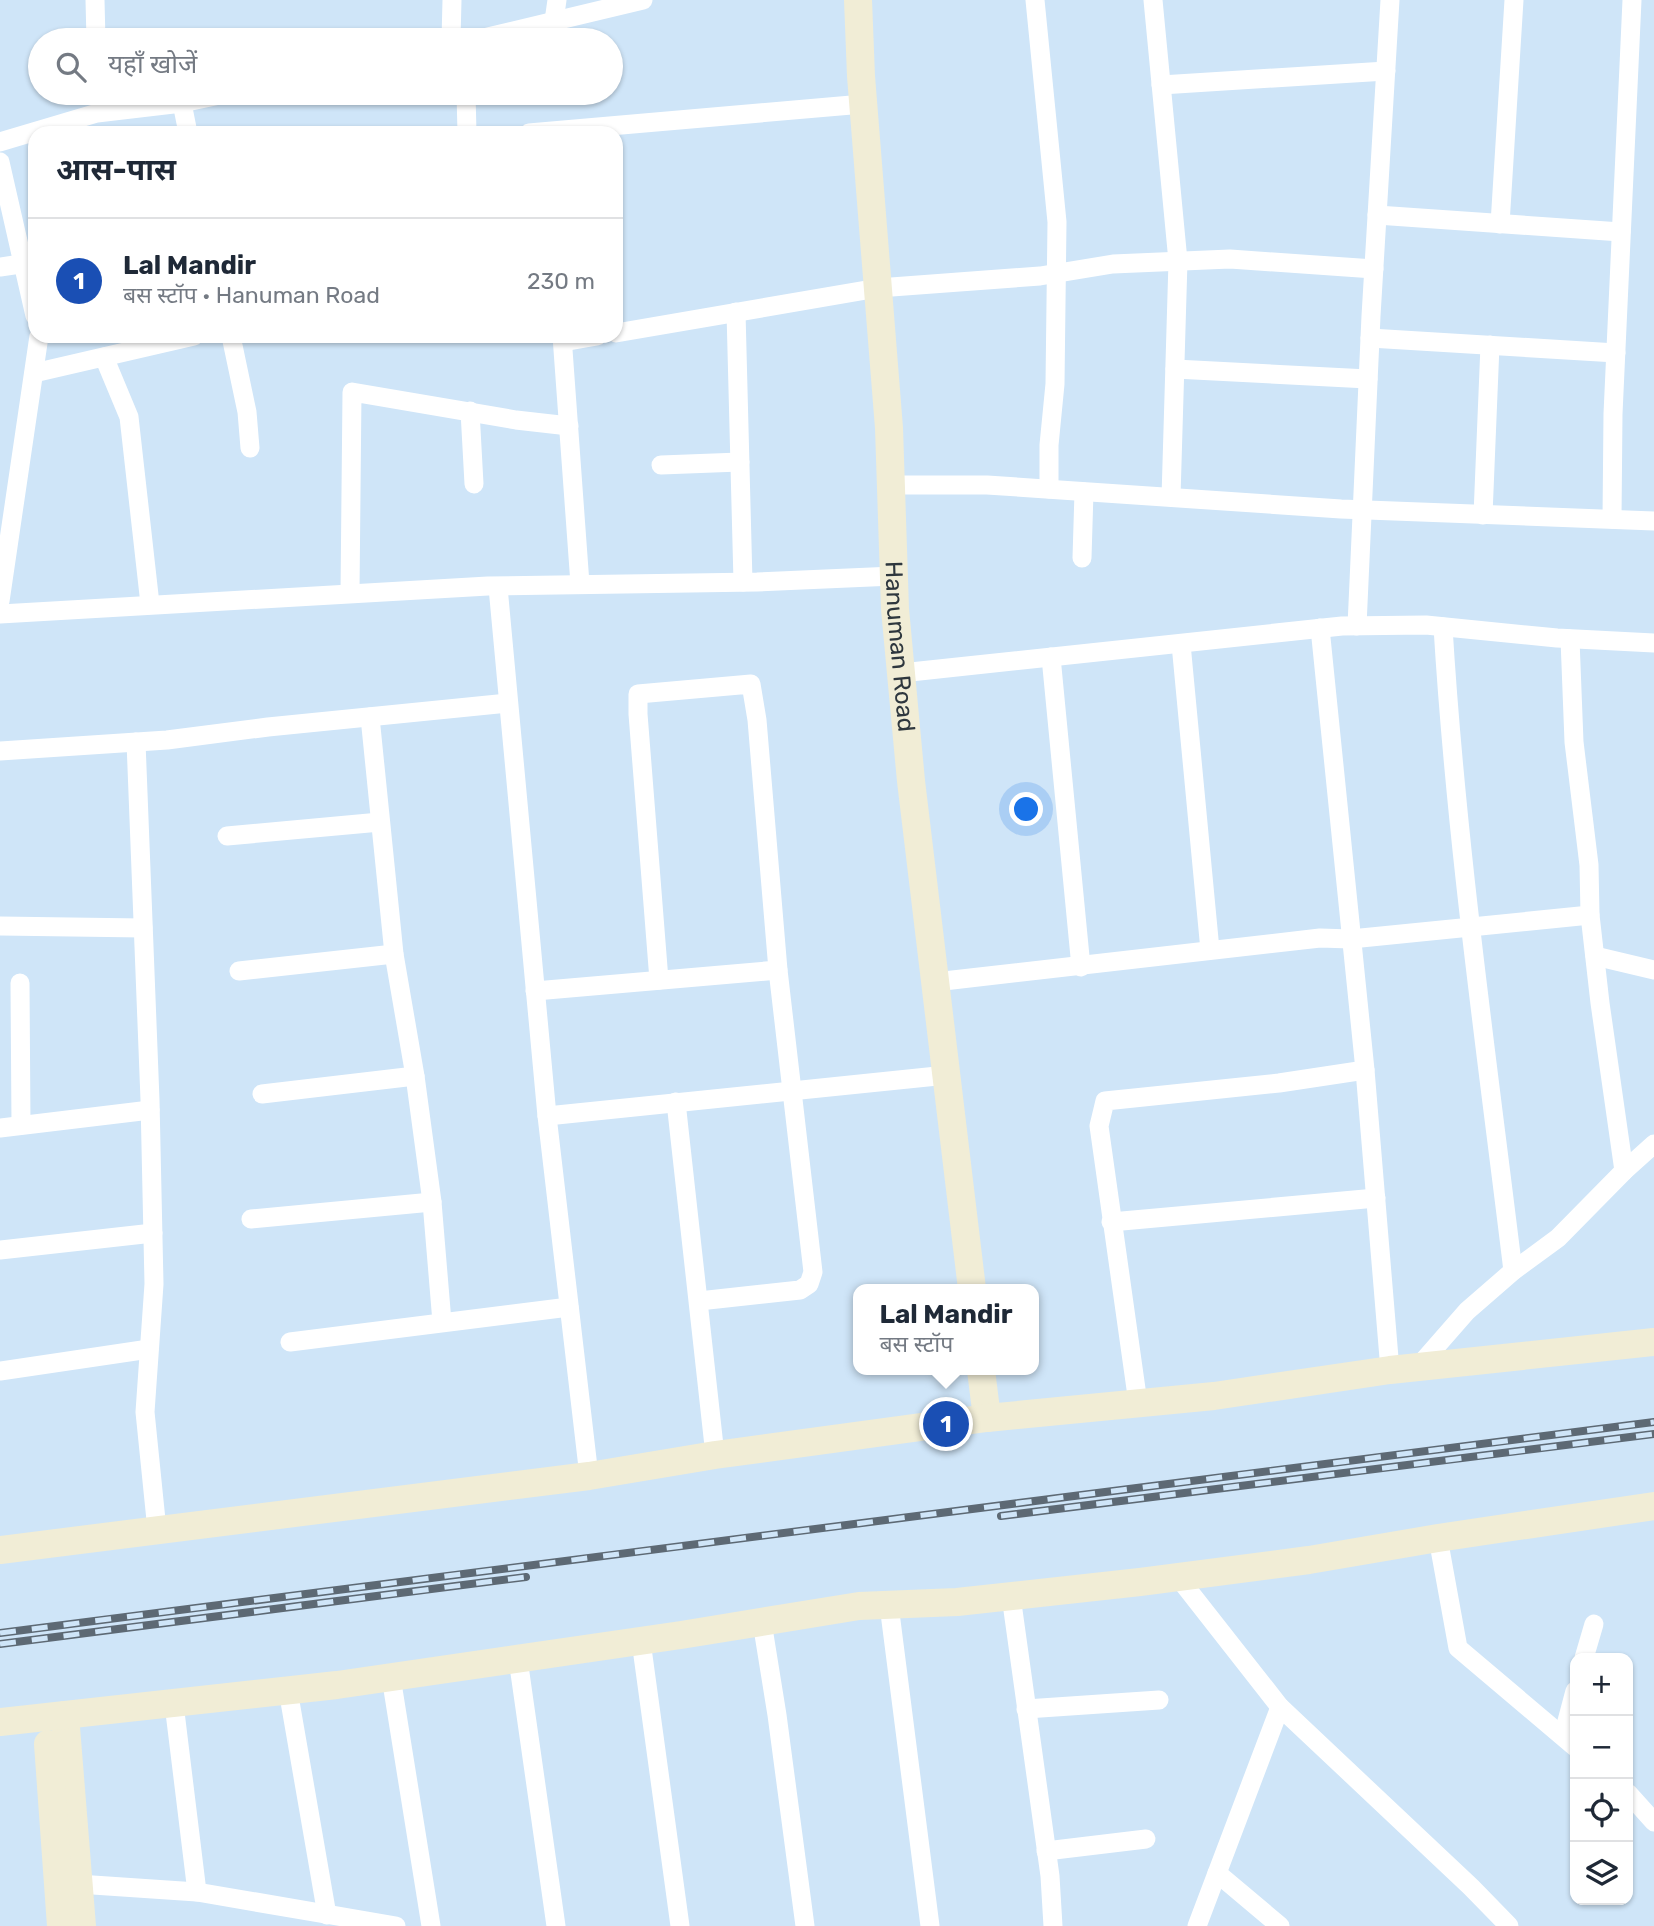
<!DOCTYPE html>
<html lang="hi">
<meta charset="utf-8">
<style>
body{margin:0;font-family:Rubik,"Noto Sans Devanagari",sans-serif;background:#f6f6f7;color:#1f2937}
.controls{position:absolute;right:21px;bottom:21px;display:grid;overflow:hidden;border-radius:14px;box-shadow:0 2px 5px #0004}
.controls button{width:63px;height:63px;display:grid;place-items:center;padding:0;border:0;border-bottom:2px solid #e0e1e3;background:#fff;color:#1f2937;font:35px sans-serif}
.you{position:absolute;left:1027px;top:810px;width:24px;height:24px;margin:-18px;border:5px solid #fff;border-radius:50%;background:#1a73e8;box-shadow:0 0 0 10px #1a73e833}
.badge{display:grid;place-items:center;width:46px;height:46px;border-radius:50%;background:#796900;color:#fff;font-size:23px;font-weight:700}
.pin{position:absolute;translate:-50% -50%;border:4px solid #fff;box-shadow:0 2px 7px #0006}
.popup{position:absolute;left:853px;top:1284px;width:186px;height:91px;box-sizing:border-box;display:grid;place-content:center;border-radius:14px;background:#fff;filter:drop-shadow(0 2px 5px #0005);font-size:23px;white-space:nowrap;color:#747a83}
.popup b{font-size:26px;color:#1f2937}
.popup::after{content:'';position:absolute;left:50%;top:100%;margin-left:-14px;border:14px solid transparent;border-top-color:#fff}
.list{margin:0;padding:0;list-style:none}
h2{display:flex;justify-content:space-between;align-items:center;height:91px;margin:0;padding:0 28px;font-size:30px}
h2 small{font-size:23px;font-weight:400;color:#747a83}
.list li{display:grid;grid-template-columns:46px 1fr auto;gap:21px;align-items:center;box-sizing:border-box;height:126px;padding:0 28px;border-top:2px solid #e0e1e3}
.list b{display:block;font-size:26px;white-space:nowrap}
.list p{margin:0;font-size:23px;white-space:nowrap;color:#747a83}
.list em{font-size:23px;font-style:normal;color:#747a83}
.icon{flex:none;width:38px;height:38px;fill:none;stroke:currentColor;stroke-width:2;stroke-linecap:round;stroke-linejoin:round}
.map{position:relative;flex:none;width:1654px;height:1926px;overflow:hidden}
.search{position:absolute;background:#fff;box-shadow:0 2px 5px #0004;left:28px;top:28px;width:595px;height:77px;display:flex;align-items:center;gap:18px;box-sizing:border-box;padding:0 24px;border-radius:38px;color:#747a83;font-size:26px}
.panel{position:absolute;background:#fff;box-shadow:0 2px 5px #0004;left:28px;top:126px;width:595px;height:217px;border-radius:21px}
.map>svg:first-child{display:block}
</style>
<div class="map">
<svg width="1654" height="1926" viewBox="0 0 1654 1926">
<rect width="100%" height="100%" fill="#cfe5f8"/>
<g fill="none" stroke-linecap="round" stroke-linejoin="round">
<g stroke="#fff" stroke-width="19">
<polyline points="95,0 96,40"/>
<polyline points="1035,0 1057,222 1055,384 1049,445 1049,489"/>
<polyline points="1153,0 1178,261 1171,497"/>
<polyline points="554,21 557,0"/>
<polyline points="451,40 452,0"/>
<polyline points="475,40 643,0"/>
<polyline points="1161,85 1386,71"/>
<polyline points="466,93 467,133"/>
<polyline points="182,103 188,133"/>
<polyline points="529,133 863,104"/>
<polyline points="0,142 97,113 182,103 229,93"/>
<polyline points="0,162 35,316"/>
<polyline points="1377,215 1621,232"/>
<polyline points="1500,224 1514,0"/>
<polyline points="0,267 34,262"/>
<polyline points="736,312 743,582"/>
<polyline points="616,333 878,288 1040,276 1113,264 1230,259 1374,269"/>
<polyline points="231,336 247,412 250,448"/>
<polyline points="562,336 580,584"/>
<polyline points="1370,338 1616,353"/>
<polyline points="563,342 597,336"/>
<polyline points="104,357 129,417 150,604"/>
<polyline points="1175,369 1368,379"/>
<polyline points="34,373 194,336"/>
<polyline points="470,411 474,484"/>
<polyline points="661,465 740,462"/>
<polyline points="890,485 987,485 1341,509 1654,521"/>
<polyline points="1483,515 1490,345"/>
<polyline points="1612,519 1613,414 1632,0"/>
<polyline points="1082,558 1084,492"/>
<polyline points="498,587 547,1116 589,1476"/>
<polyline points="350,593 352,392 516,420 569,426"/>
<polyline points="0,601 39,336"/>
<polyline points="0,614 488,586 757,582 894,576"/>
<polyline points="1357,626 1371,316 1390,0"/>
<path d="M1443 627C1456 842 1487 1057 1513 1271"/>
<polyline points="1320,628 1365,1070 1390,1370"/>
<polyline points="1570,639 1574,742 1589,865 1590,915 1600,1003 1624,1171"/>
<polyline points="1181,644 1210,950"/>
<polyline points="1051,657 1081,967"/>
<polyline points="901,673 1342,626 1426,625 1557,638 1654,643"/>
<polyline points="370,717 394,954 415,1076 432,1202 442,1322"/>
<polyline points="136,742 150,1100 154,1284 145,1412 157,1530"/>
<polyline points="0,751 167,740 268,727 508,703"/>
<polyline points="227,836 380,822"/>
<polyline points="0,926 143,928"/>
<polyline points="1595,956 1654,970"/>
<polyline points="239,971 394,954"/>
<polyline points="659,980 638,714 638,694 751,684 757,720 778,970 813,1272 809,1284 800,1290 699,1301"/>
<polyline points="935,982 1320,938 1351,939 1590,915"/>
<polyline points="20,983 21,1125"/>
<polyline points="535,991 778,970"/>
<polyline points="262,1094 415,1076"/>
<polyline points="676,1102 715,1455"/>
<polyline points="547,1116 947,1075"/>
<polyline points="0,1128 150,1110"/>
<polyline points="251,1219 432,1202"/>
<polyline points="1111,1222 1376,1198"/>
<polyline points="0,1250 153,1233"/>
<polyline points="290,1342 569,1307"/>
<polyline points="1418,1367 1467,1311 1513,1271 1558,1238 1624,1171 1654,1144"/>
<polyline points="0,1371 149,1349"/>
<polyline points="1138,1403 1099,1126 1105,1101 1279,1083 1365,1070"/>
<polyline points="1438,1538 1458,1648 1575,1747"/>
<polyline points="1178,1577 1280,1707 1471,1887 1509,1926"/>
<polyline points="1011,1596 1050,1876 1053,1926"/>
<polyline points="889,1605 930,1926"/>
<polyline points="762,1622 777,1715 805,1926"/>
<polyline points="641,1641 680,1926"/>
<polyline points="1584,1658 1594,1624"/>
<polyline points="518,1659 556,1926"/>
<polyline points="391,1677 431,1926"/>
<polyline points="288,1690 327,1915"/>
<polyline points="174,1704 197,1892"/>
<polyline points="1026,1709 1159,1700"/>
<polyline points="1563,1736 1575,1691"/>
<polyline points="1628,1793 1654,1822"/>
<polyline points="1046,1851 1146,1839"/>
<polyline points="1217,1873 1280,1926"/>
<polyline points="78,1884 197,1892 396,1926"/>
<polyline points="1197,1926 1280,1707"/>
</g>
<g stroke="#f1edd6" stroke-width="28">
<path id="s1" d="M858 0 861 76 889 428 895 609 911 781 972 1289"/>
<polyline points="981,1370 987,1418"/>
<polyline points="0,1550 589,1476 715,1455 987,1418 1214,1396 1390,1370 1654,1342"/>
<polyline points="65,1715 82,1926"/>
<polyline points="0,1722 337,1685 681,1635 859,1606 957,1602 1140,1582 1309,1560 1438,1538 1654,1506"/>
<polyline points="48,1744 61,1926"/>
</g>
<g stroke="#5d6974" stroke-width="8">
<g id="rail">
<polyline points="1001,1516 1654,1434"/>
<polyline points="0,1633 1654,1422"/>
<polyline points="0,1644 526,1577"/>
</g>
</g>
<use href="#rail" stroke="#cfe5f8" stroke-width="5" stroke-dasharray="16" stroke-linecap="butt"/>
</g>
<g text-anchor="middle" stroke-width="7" stroke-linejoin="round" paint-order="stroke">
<g font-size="24" fill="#2e373e" stroke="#cfe5f8">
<text dy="8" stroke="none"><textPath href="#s1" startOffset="648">Hanuman Road</textPath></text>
</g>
</g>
</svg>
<div class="controls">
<button>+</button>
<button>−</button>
<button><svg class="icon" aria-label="locate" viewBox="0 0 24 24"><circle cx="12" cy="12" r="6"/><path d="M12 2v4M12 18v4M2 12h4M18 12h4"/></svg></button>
<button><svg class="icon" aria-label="layers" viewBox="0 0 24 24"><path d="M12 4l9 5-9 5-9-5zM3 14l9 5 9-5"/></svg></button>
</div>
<div class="you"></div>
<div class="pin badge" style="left:946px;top:1424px;background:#1a4fb4">1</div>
<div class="popup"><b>Lal Mandir</b>बस स्टॉप</div>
<div class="search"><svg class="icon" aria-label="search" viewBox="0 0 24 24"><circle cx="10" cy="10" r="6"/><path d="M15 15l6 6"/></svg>यहाँ खोजें</div>
<section class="panel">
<h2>आस-पास<small></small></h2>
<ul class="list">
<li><span class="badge" style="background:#1a4fb4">1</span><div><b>Lal Mandir</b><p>बस स्टॉप · Hanuman Road</p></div><em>230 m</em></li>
</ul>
</section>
</div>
